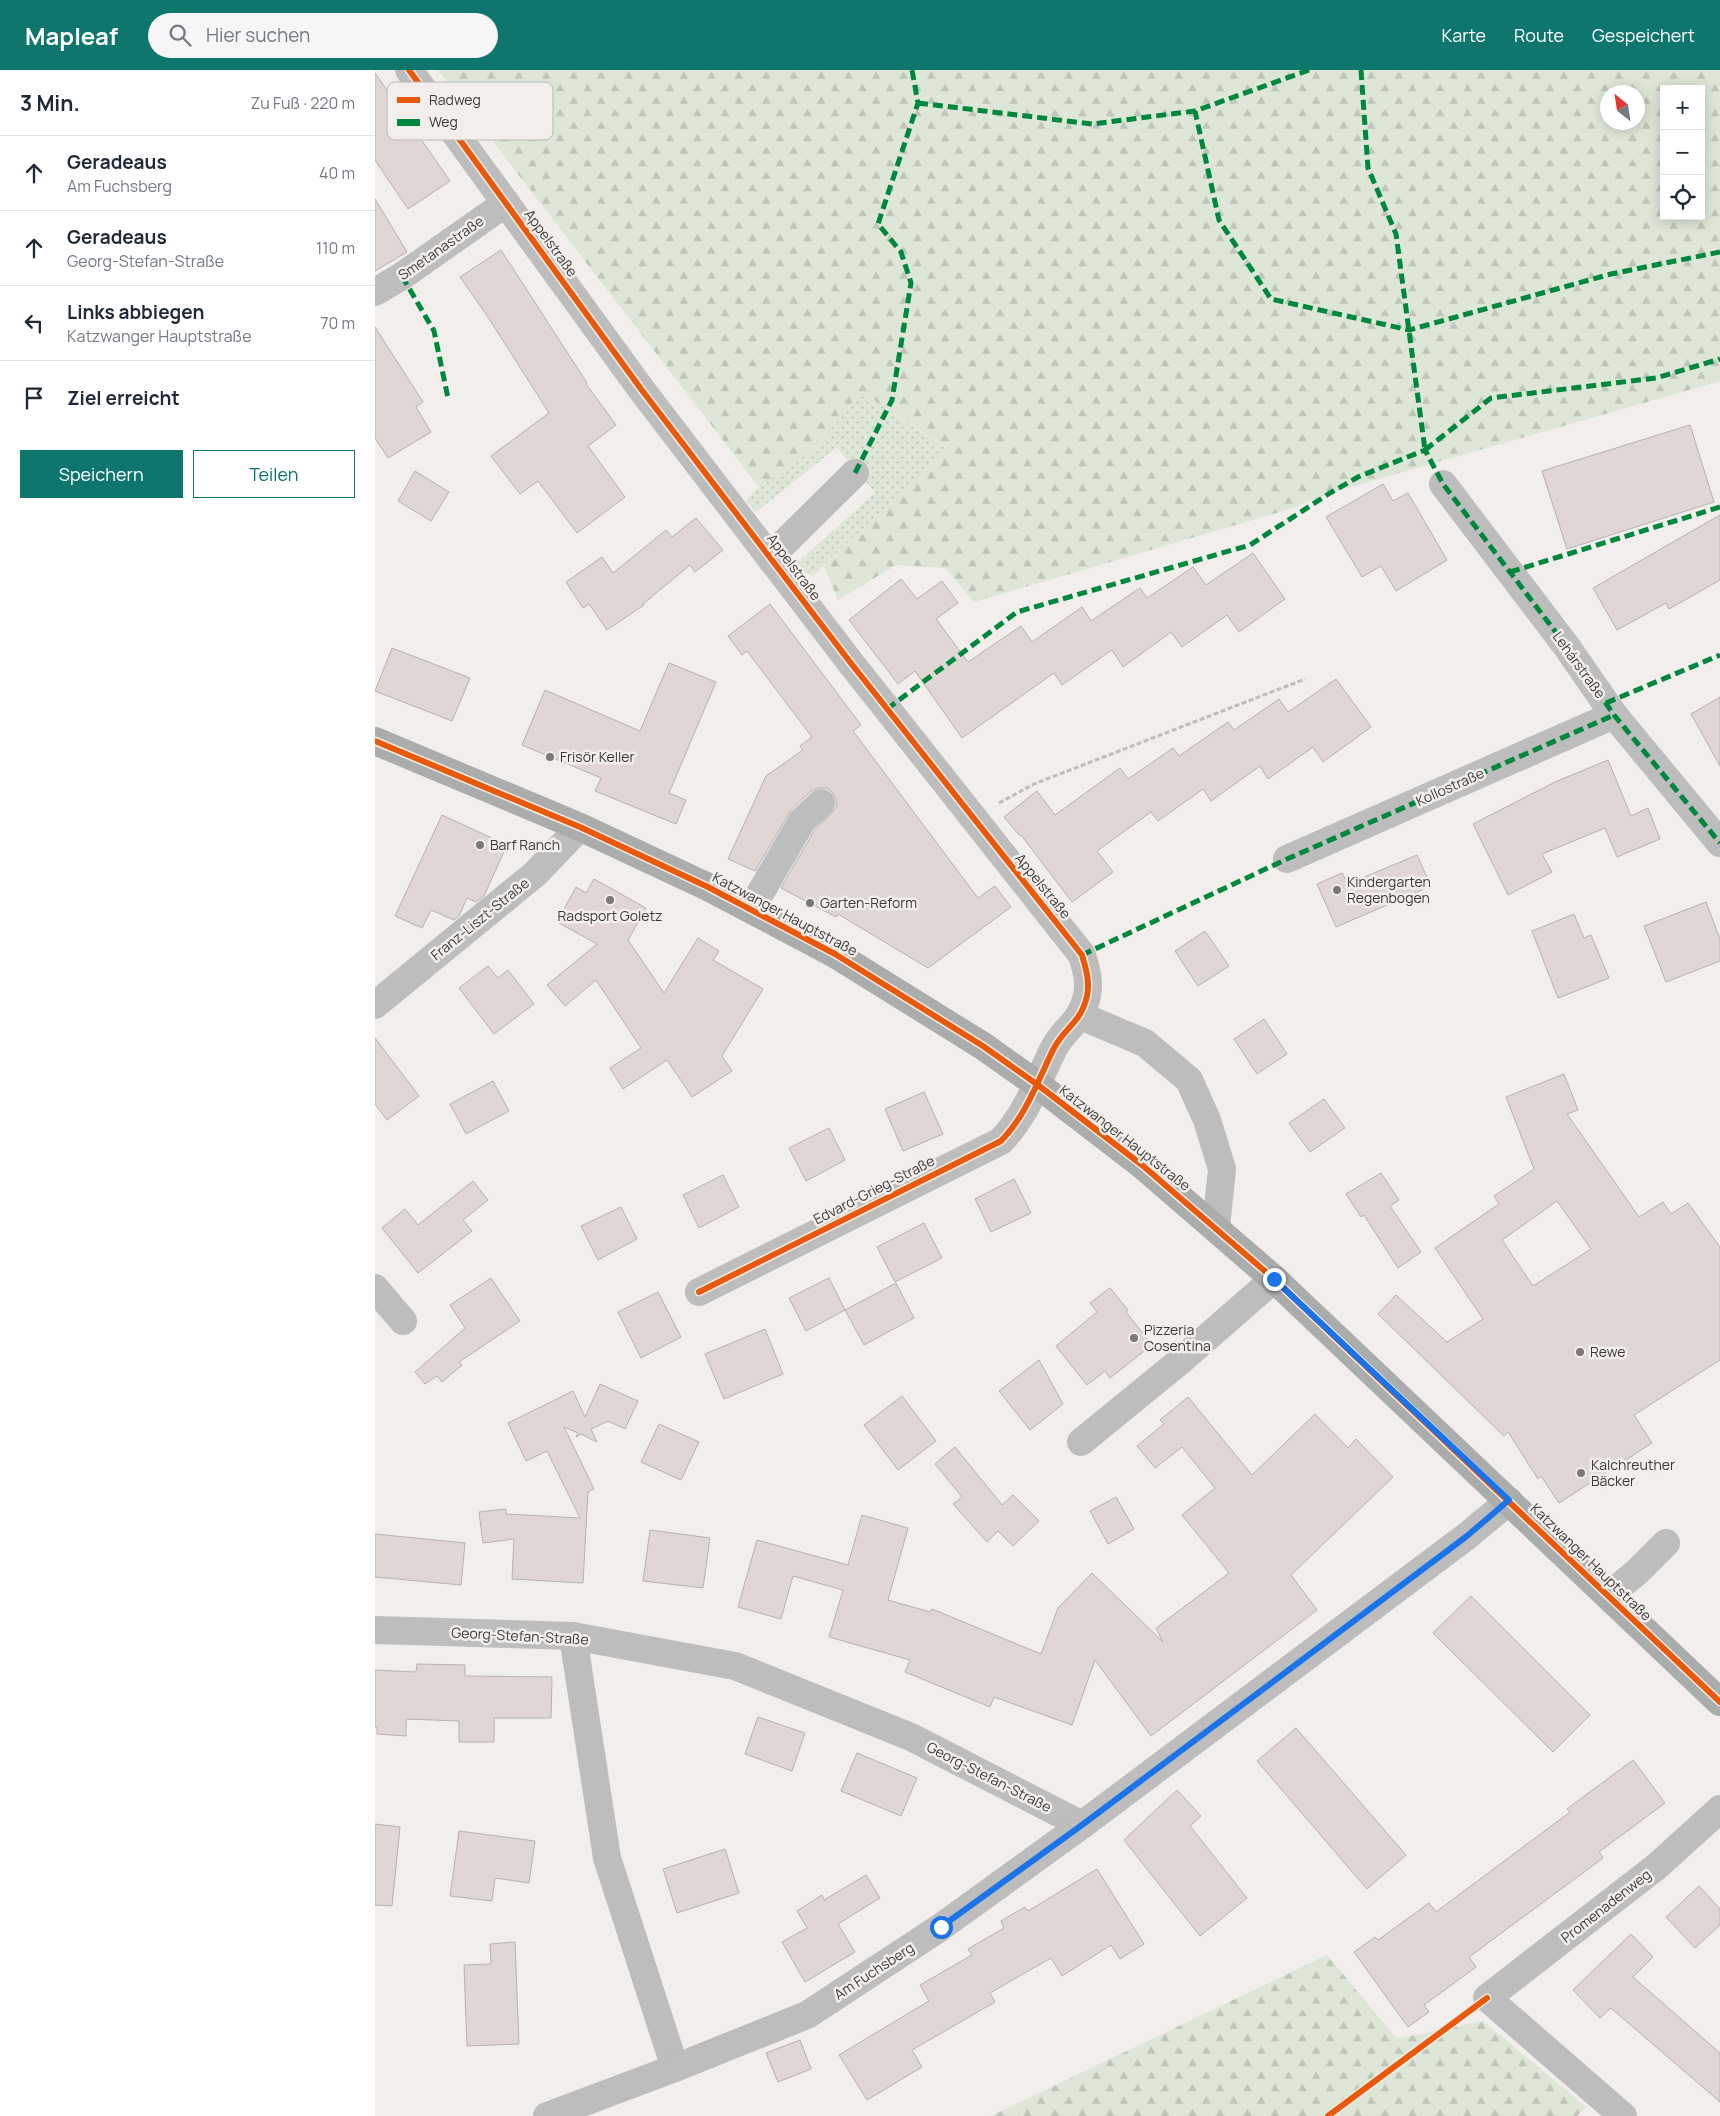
<!DOCTYPE html>
<html lang="de">
<meta charset="utf-8">
<style>
body{margin:0;font-family:Manrope,sans-serif;background:#f6f6f7;color:#1f2937}
.controls{position:absolute;right:15px;top:15px;display:grid;overflow:hidden;border-radius:0px;box-shadow:0 2px 12px #0003}
.controls button{width:45px;height:45px;display:grid;place-items:center;padding:0;border:0;border-bottom:1px solid #e0e1e3;background:#fff;color:#1f2937;font:25px sans-serif}
.compass{position:absolute;left:1225px;top:15px;width:45px;height:45px;border-radius:50%;background:#fff;box-shadow:0 2px 12px #0003;rotate:330deg}
.stop{position:absolute;width:15px;height:15px;margin:-11px;border:4px solid #1a73e8;border-radius:50%;background:#fff}
.stop.end{background:#1a73e8;border-color:#fff;box-shadow:0 1px 5px #0008}
.list{margin:0;padding:0;list-style:none}
h2{display:flex;justify-content:space-between;align-items:center;height:65px;margin:0;padding:0 20px;font-size:21px}
h2 small{font-size:16px;font-weight:400;color:#747a83}
.list li{display:grid;grid-template-columns:32px 1fr auto;gap:15px;align-items:center;box-sizing:border-box;height:75px;padding:0 20px;border-top:1px solid #e0e1e3}
.list b{display:block;font-size:19px;white-space:nowrap}
.list p{margin:0;font-size:16px;white-space:nowrap;color:#747a83}
.list em{font-size:16px;font-style:normal;color:#747a83}
.actions{display:flex;gap:10px;padding:15px 20px}
.actions a{flex:1;padding:11px 0;border:1px solid #0f766e;border-radius:0px;text-align:center;font-size:18px;color:#0f766e}
.actions .main{background:#0f766e;color:#fff}
.icon{flex:none;width:28px;height:28px;fill:none;stroke:currentColor;stroke-width:2;stroke-linecap:round;stroke-linejoin:round}
.map{position:relative;flex:none;width:1345px;height:2046px;overflow:hidden}
header{display:flex;align-items:center;gap:30px;box-sizing:border-box;height:70px;padding:0 25px;background:#0f766e;color:#fff}
header strong{font-size:24px}
nav{display:flex;gap:28px;margin-inline-start:auto;font-size:18px}
.search{width:350px;height:45px;background:#f6f6f7;display:flex;align-items:center;gap:12px;box-sizing:border-box;padding:0 18px;border-radius:28px;color:#747a83;font-size:19px}
main{display:flex}
aside{flex:1;background:#fff}
.map>svg:first-child{display:block}
</style>
<header>
<strong>Mapleaf</strong>
<div class="search"><svg class="icon" aria-label="search" viewBox="0 0 24 24"><circle cx="10" cy="10" r="6"/><path d="M15 15l6 6"/></svg>Hier suchen</div>
<nav><a>Karte</a><a>Route</a><a>Gespeichert</a></nav>
</header>
<main>
<aside>
<h2>3 Min.<small>Zu Fuß · 220 m</small></h2>
<ul class="list">
<li><svg class="icon" aria-label="ahead" viewBox="0 0 24 24"><path d="M12 20V5M6 11l6-6 6 6"/></svg><div><b>Geradeaus</b><p>Am Fuchsberg</p></div><em>40 m</em></li>
<li><svg class="icon" aria-label="ahead" viewBox="0 0 24 24"><path d="M12 20V5M6 11l6-6 6 6"/></svg><div><b>Geradeaus</b><p>Georg-Stefan-Straße</p></div><em>110 m</em></li>
<li><svg class="icon" aria-label="left" viewBox="0 0 24 24"><path d="M17 20v-9H6M10 6l-5 5 5 5"/></svg><div><b>Links abbiegen</b><p>Katzwanger Hauptstraße</p></div><em>70 m</em></li>
<li><svg class="icon" aria-label="arrive" viewBox="0 0 24 24"><path d="M6 21V4h12l-3 4 3 4H6"/></svg><div><b>Ziel erreicht</b></div></li>
</ul>
<div class="actions"><a class="main">Speichern</a><a>Teilen</a></div>
</aside>
<div class="map">
<svg width="1345" height="2046" viewBox="0 0 1345 2046">
<defs>
<pattern id="grass-dots" width="8" height="8" patternUnits="userSpaceOnUse" patternTransform="scale(1.25)"><rect width="8" height="8" fill="#dde6d7"/><path d="M2 2h.1M6 6h.1" fill="none" stroke="#bfc6b9" stroke-width="1.8" stroke-linecap="round"/></pattern>
<pattern id="forest-firs" width="22" height="20" patternUnits="userSpaceOnUse" patternTransform="scale(1.25)"><rect width="22" height="20" fill="#dde6d7"/><path d="M5 1l3.5 6h-7zM16 11l3.5 6h-7z" fill="#bfc6b9"/></pattern>
</defs>
<rect width="100%" height="100%" fill="#f1eeec"/>
<polygon fill="url(#grass-dots)" points="487,322 573,380 437,506 421,494 500,423 462,377 381,442 371,430 384,417 440,378"/>
<g fill="url(#forest-firs)" fill-rule="evenodd">
<path d="M63 0H1345V311L955 423 915 439 599 532 570 498 521 495 463 530 449 496 573 379 487 322 440 378 384 417ZM1289 19H1326V146H1289ZM1232 22H1262V52H1232Z"/>
<polygon points="952,1885 1022,1969 1108,1951 1211,2037 1202,2046 616,2046"/>
</g>
<g fill="#e0d6d4" stroke="#b4b2b1" fill-rule="evenodd">
<polygon points="0,3 75,111 33,139 0,90"/>
<polygon points="0,129 32,182 0,201"/>
<polygon points="126,180 212,313 211,314 241,355 213,376 250,427 202,463 163,411 145,424 116,386 174,343 113,247 85,207"/>
<polygon points="0,257 48,332 41,337 56,362 13,388 0,368"/>
<polygon points="1315,355 1339,432 1192,479 1167,401"/>
<polygon points="40,401 74,422 56,451 23,431"/>
<polygon points="1008,414 1018,431 1033,423 1072,490 1021,521 1006,496 987,507 951,447"/>
<polygon points="1345,445 1345,510 1294,539 1291,533 1242,560 1218,518"/>
<polygon points="321,448 348,480 320,502 315,495 268,534 269,535 232,560 214,534 208,538 191,512 227,487 238,503 291,460 297,467"/>
<polygon points="878,483 910,529 864,562 852,545 807,577 796,562 748,597 737,580 687,615 679,603 587,668 540,601 523,614 474,550 526,509 542,529 567,511 583,533 561,549 593,592 646,556 657,572 707,537 716,551 765,518 772,528 818,497 831,515"/>
<polygon points="395,534 486,655 478,661 603,828 620,816 636,837 553,898 463,844 461,847 406,818 439,761 461,738 461,729 457,722 451,718 443,718 436,721 416,740 380,801 353,789 391,706 428,680 425,676 437,667 372,581 367,585 353,566"/>
<polygon points="17,578 95,608 77,651 0,621"/>
<polygon points="294,593 341,612 294,723 311,730 301,754 220,721 226,708 147,675 170,620 265,661"/>
<polygon points="961,609 996,657 948,692 938,677 893,709 885,696 836,731 828,719 783,751 776,742 722,781 738,802 697,832 646,765 645,766 629,747 662,721 680,745 745,698 753,709 798,678 804,686 853,652 859,660 904,629 913,642"/>
<polygon points="1345,627 1345,696 1316,644"/>
<polygon points="1233,690 1256,746 1273,738 1285,769 1242,787 1230,758 1167,784 1177,802 1133,825 1098,754 1180,712"/>
<polygon points="67,745 132,775 109,826 101,832 92,828 84,846 79,850 56,840 47,858 20,846"/>
<polygon points="1042,785 1056,816 961,857 942,814 967,803 973,814"/>
<polygon points="219,809 271,838 253,870 289,923 323,868 344,881 338,890 388,919 347,986 357,1001 317,1027 292,990 248,1019 235,998 266,978 221,910 190,936 172,915 222,874 182,852 201,817 211,823"/>
<polygon points="1331,832 1345,869 1345,891 1291,912 1269,856"/>
<polygon points="1199,844 1209,868 1216,865 1234,908 1183,928 1157,861"/>
<polygon points="830,861 854,896 823,916 800,881"/>
<polygon points="113,896 123,908 133,900 159,934 119,964 84,918"/>
<polygon points="889,949 912,984 882,1004 859,969"/>
<polygon points="0,968 44,1026 12,1050 0,1034"/>
<path d="M1189 1004 1203 1040 1192 1044 1264 1147 1288 1132 1296 1144 1313 1133 1345 1177V1290L1259 1345 1277 1373 1184 1433 1166 1406 1163 1409 1133 1362 1129 1366 1003 1244 1021 1225 1072 1272 1108 1249 1060 1178 1124 1134 1119 1126 1159 1099 1131 1027ZM1182 1131 1216 1179 1158 1216 1127 1170Z"/>
<polygon points="118,1011 134,1041 91,1064 75,1034"/>
<polygon points="549,1022 568,1064 528,1081 510,1039"/>
<polygon points="949,1029 970,1058 935,1082 914,1053"/>
<polygon points="454,1058 470,1090 431,1111 414,1078"/>
<polygon points="1006,1103 1024,1130 1015,1136 1046,1182 1023,1198 989,1145 986,1147 971,1124"/>
<polygon points="348,1105 364,1137 324,1158 308,1125"/>
<polygon points="639,1109 656,1143 616,1162 600,1129"/>
<polygon points="98,1111 113,1130 88,1150 97,1161 43,1203 7,1158 30,1139 43,1155"/>
<polygon points="246,1137 262,1169 223,1190 206,1156"/>
<polygon points="549,1153 567,1188 520,1212 502,1177"/>
<polygon points="116,1208 145,1251 84,1292 87,1295 67,1312 62,1306 50,1314 40,1302 90,1258 75,1235"/>
<polygon points="454,1208 470,1240 431,1261 414,1228"/>
<polygon points="521,1213 539,1248 489,1275 470,1240"/>
<polygon points="735,1218 753,1240 751,1242 777,1275 735,1308 730,1301 712,1315 681,1276 722,1242 715,1233"/>
<polygon points="283,1222 306,1267 266,1288 243,1242"/>
<polygon points="390,1259 408,1304 349,1329 330,1284"/>
<polygon points="664,1290 688,1334 655,1360 624,1321"/>
<polygon points="225,1314 263,1331 250,1359 233,1351 216,1359 222,1372 206,1364 201,1367 203,1363 189,1357 219,1419 213,1422 208,1513 137,1509 139,1469 108,1473 104,1442 131,1439 131,1444 205,1448 172,1381 151,1391 133,1353 198,1321 210,1347"/>
<polygon points="527,1326 561,1371 523,1400 489,1355"/>
<polygon points="813,1327 877,1405 940,1344 973,1378 981,1369 1018,1407 916,1505 942,1540 776,1666 720,1590 697,1655 619,1627 615,1637 530,1602 535,1590 454,1567 468,1520 418,1506 406,1549 363,1537 382,1470 473,1495 487,1445 533,1458 513,1530 555,1542 557,1539 666,1584 683,1538 717,1503 788,1572 781,1558 854,1503 807,1445 840,1418 807,1377 780,1398 762,1376 789,1354 785,1350"/>
<polygon points="284,1354 324,1372 306,1410 266,1392"/>
<polygon points="580,1377 627,1435 638,1425 664,1451 638,1476 623,1461 612,1472 578,1434 587,1427 560,1394"/>
<polygon points="741,1427 759,1459 733,1474 715,1441"/>
<polygon points="275,1460 335,1468 328,1518 268,1511"/>
<polygon points="0,1464 90,1473 86,1515 0,1507"/>
<polygon points="1096,1526 1215,1645 1178,1682 1058,1563"/>
<polygon points="42,1594 90,1595 90,1606 177,1607 176,1648 119,1648 119,1672 84,1672 84,1651 31,1649 31,1666 2,1664 2,1657 0,1657 0,1600 41,1602"/>
<polygon points="383,1647 430,1663 417,1701 370,1684"/>
<polygon points="921,1658 1031,1785 992,1819 882,1691"/>
<polygon points="482,1683 542,1708 526,1746 466,1721"/>
<polygon points="1258,1690 1290,1733 1224,1782 1228,1788 1094,1887 1101,1897 1049,1935 1054,1942 1033,1957 979,1882 1000,1867 1003,1870 1054,1833 1061,1842 1195,1742 1192,1739"/>
<polygon points="802,1720 826,1746 815,1756 872,1828 825,1866 749,1770"/>
<polygon points="0,1754 25,1757 17,1836 0,1835"/>
<polygon points="84,1761 160,1771 154,1813 120,1808 117,1831 75,1826"/>
<polygon points="350,1779 364,1823 302,1843 288,1799"/>
<polygon points="722,1799 769,1874 745,1889 736,1875 687,1906 676,1888 615,1923 620,1932 537,1980 547,1997 492,2030 464,1985 554,1931 545,1915 597,1885 593,1879 629,1858 626,1851 650,1837 653,1841"/>
<polygon points="491,1805 505,1828 463,1854 480,1882 430,1912 407,1872 432,1858 422,1841 447,1825 449,1830"/>
<polygon points="1324,1816 1345,1839 1345,1855 1320,1878 1291,1847"/>
<polygon points="1256,1864 1278,1887 1258,1907 1345,1983 1345,2032 1236,1938 1225,1948 1198,1920"/>
<polygon points="140,1872 144,1974 92,1976 89,1895 116,1894 115,1874"/>
<polygon points="425,1970 436,1999 403,2012 391,1983"/>
</g>
<g fill="none" stroke-linecap="round" stroke-linejoin="round">
<polyline stroke="#bdbdbc" stroke-width="3" stroke-dasharray="5 2.5" stroke-linecap="butt" points="624,733 659,714 930,609"/>
<g stroke="#bcbdbc" stroke-width="28">
<path d="M34 0 266 319 475 592 707 885C711 899 715 911 712 926 706 953 690 957 679 978 663 1010 652 1044 626 1071L324 1222"/>
<polyline points="0,222 27,206 131,133"/>
<polyline points="1068,414 1192,577 1239,645 1345,773"/>
<polyline points="395,487 480,403"/>
<polyline points="912,789 1239,645"/>
<polyline points="376,839 427,751 446,733"/>
<polyline points="0,935 160,804 205,757"/>
<polyline points="706,946 770,973 814,1010 832,1050 847,1099 841,1157"/>
<polyline points="0,1218 28,1251"/>
<polyline points="706,1372 804,1292 899,1209"/>
<polyline points="1234,1525 1262,1502 1291,1473"/>
<polyline points="0,1560 198,1566 360,1596 536,1667 707,1755 1092,1466 1134,1431"/>
<polyline points="198,1566 232,1788 300,1998"/>
<polyline points="172,2046 300,1998 432,1945 566,1857 707,1755"/>
<polyline points="1248,2046 1112,1928 1281,1797 1345,1739"/>
</g>
<polyline stroke="#abacac" stroke-width="28" points="0,671 205,757 333,817 460,884 608,976 663,1015 767,1095 899,1209 1345,1632"/>
<g stroke="#00873e" stroke-width="5" stroke-dasharray="10 5" stroke-linecap="butt">
<polyline points="934,0 820,41 844,150 896,229 1034,260 1236,204 1345,182"/>
<polyline points="986,0 993,98 1021,164 1050,380"/>
<polyline points="543,33 717,54 820,41"/>
<polyline points="27,206 59,261 73,328"/>
<polyline points="1050,380 1116,328 1281,308 1345,289"/>
<polyline points="480,403 517,330 536,213 526,182 503,154 543,33 537,0"/>
<polyline points="1135,502 1345,437"/>
<polyline points="1231,633 1345,585"/>
<polyline points="512,639 642,542 875,475 955,423 983,407 1050,380 1068,414 1192,577 1239,645 1345,773"/>
<polyline points="707,885 912,789 1239,645"/>
</g>
<g stroke="#f2eeeb" stroke-width="9">
<g id="cycleway">
<path d="M34 0 266 319 475 592 707 885C711 899 715 911 712 926 706 953 690 957 679 978 663 1010 652 1044 626 1071L324 1222"/>
<polyline points="0,671 205,757 333,817 460,884 608,976 663,1015 767,1095 899,1209 1345,1632"/>
<polyline points="953,2046 1112,1928"/>
</g>
</g>
<use href="#cycleway" stroke="#e8590c" stroke-width="6"/>
</g>
<g fill="none" stroke-linecap="round" stroke-linejoin="round">
<polyline stroke="#1a73e8" stroke-width="6" points="566,1857 707,1755 1092,1466 1134,1430 899,1209"/>
</g>
<g fill="#7b7978" stroke="#f2eeeb" stroke-width="2">
<circle cx="175" cy="687" r="5"/>
<circle cx="105" cy="775" r="5"/>
<circle cx="962" cy="820" r="5"/>
<circle cx="235" cy="830" r="5"/>
<circle cx="435" cy="833" r="5"/>
<circle cx="759" cy="1268" r="5"/>
<circle cx="1205" cy="1282" r="5"/>
<circle cx="1206" cy="1403" r="5"/>
</g>
<g text-anchor="middle" stroke-width="5" stroke-linejoin="round" paint-order="stroke">
<g font-size="14" fill="#3c3a39" stroke="#f2eeeb">
<text transform="translate(176 173) rotate(54)" y="5">Appelstraße</text>
<text transform="translate(66 178) rotate(-35)" y="5">Smetanastraße</text>
<text transform="translate(419 497) rotate(53)" y="5">Appelstraße</text>
<text transform="translate(1204 595) rotate(54)" y="5">Lehárstraße</text>
<text transform="translate(1075 717) rotate(-24)" y="5">Kollostraße</text>
<text transform="translate(668 816) rotate(51)" y="5">Appelstraße</text>
<text transform="translate(410 844) rotate(28)" y="5">Katzwanger Hauptstraße</text>
<text transform="translate(105 849) rotate(-39)" y="5">Franz-Liszt-Straße</text>
<text transform="translate(750 1068) rotate(38)" y="5">Katzwanger Hauptstraße</text>
<text transform="translate(499 1120) rotate(-27)" y="5">Edvard-Grieg-Straße</text>
<text transform="translate(1216 1492) rotate(44)" y="5">Katzwanger Hauptstraße</text>
<text transform="translate(145 1566) rotate(3)" y="5">Georg-Stefan-Straße</text>
<text transform="translate(614 1707) rotate(27)" y="5">Georg-Stefan-Straße</text>
<text transform="translate(1231 1836) rotate(-38)" y="5">Promenadenweg</text>
<text transform="translate(499 1901) rotate(-33)" y="5">Am Fuchsberg</text>
</g>
<g font-size="14" fill="#3c3a39" stroke="#f2eeeb" text-anchor="start">
<text x="185" y="692">Frisör Keller</text>
<text x="115" y="780">Barf Ranch</text>
<text x="972" y="817">Kindergarten<tspan x="972" dy="16">Regenbogen</tspan></text>
<text x="445" y="838">Garten-Reform</text>
<text x="235" y="851" text-anchor="middle">Radsport Goletz</text>
<text x="769" y="1265">Pizzeria<tspan x="769" dy="16">Cosentina</tspan></text>
<text x="1215" y="1287">Rewe</text>
<text x="1216" y="1400">Kalchreuther<tspan x="1216" dy="16">Bäcker</tspan></text>
</g>
</g>
<rect x="12" y="12" width="166" height="58" rx="8" fill="#f2eeeb" stroke="#bbb8b6" stroke-width="1"/>
<rect x="22" y="27" width="23" height="6" fill="#e8590c"/>
<rect x="22" y="49" width="23" height="7" fill="#00873e"/>
<g font-size="14" fill="#3c3a39">
<text x="54" y="35">Radweg</text>
<text x="54" y="57">Weg</text>
</g>
</svg>
<div class="controls">
<button>+</button>
<button>−</button>
<button><svg class="icon" aria-label="locate" viewBox="0 0 24 24"><circle cx="12" cy="12" r="6"/><path d="M12 2v4M12 18v4M2 12h4M18 12h4"/></svg></button>
</div>
<svg class="compass" viewBox="-18 -18 36 36"><path d="M0-13l5 13h-10z" fill="#e53935"/><path d="M0 13l5-13h-10z" fill="#747a83"/></svg>
<div class="stop" style="left:566px;top:1857px"></div>
<div class="stop end" style="left:899px;top:1209px"></div>
</div>
</main>
